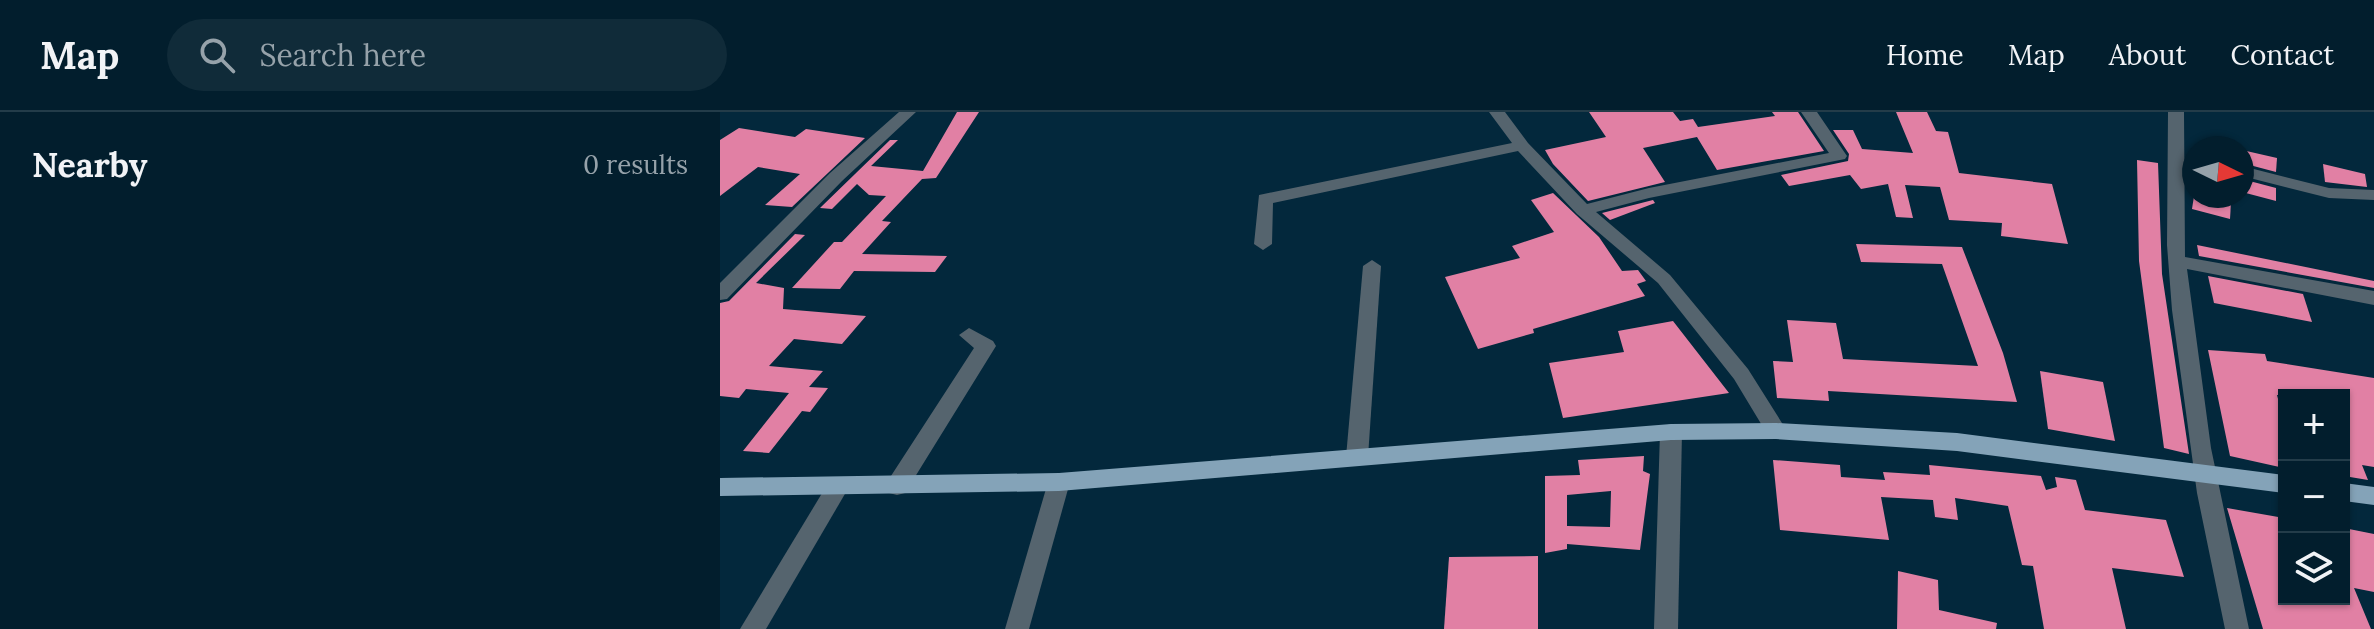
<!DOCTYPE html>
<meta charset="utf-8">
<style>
body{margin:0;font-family:Lora,serif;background:#102b39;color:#f1f3f6}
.controls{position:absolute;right:24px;bottom:24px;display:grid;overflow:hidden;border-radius:0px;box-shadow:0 2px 6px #0004}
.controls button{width:72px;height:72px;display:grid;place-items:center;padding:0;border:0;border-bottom:2px solid #233c49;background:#021e2d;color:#f1f3f6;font:40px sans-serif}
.compass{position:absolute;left:1462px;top:24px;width:72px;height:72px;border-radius:50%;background:#021e2d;box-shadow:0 2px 6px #0004;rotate:95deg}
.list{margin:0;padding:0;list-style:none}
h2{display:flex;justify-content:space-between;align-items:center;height:104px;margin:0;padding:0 32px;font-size:34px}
h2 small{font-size:26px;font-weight:400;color:#96a2aa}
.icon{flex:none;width:44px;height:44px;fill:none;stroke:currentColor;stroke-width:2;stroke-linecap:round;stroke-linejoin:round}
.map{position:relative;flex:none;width:1654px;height:517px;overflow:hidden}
header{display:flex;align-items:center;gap:48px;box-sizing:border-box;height:112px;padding:0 40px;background:#021e2d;border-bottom:2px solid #233c49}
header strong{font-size:38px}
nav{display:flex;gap:44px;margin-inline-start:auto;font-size:28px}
.search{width:560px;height:72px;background:#102b39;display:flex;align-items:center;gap:20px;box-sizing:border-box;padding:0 28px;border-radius:44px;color:#96a2aa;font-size:30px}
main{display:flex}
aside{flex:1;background:#021e2d}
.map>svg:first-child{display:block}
</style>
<header>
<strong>Map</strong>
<div class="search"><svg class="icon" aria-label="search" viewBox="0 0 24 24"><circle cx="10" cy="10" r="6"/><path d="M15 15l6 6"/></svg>Search here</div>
<nav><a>Home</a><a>Map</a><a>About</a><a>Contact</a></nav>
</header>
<main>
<aside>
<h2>Nearby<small>0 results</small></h2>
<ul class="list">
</ul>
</aside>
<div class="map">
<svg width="1654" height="517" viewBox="0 0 1654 517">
<rect width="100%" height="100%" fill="#03283c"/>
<g fill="#e180a4" fill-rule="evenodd">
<polygon points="237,0 259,0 216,66 202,67 162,109 171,110 142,142 227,144 215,160 134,159 120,177 72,176 114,130 122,130 166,84 149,83 137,72 112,97 100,96 170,28 178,28 151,54 203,59"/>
<polygon points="869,0 953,0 960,9 973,7 978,15 1055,4 1052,0 1078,0 1104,39 997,58 977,25 923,36 945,70 868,89 833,52 825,38 886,25"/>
<polygon points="1176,0 1207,0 1216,19 1228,20 1239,61 1332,72 1348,132 1281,124 1282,111 1229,108 1220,75 1185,73 1193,106 1176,105 1168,72 1141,77 1130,63 1069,74 1061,63 1128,49 1129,42 1113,18 1133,18 1142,37 1193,41"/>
<polygon points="19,16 75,25 86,17 145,26 72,95 45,93 80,62 38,55 0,84 0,28"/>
<polygon points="1522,38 1557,46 1556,60 1522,51"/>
<polygon points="1417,48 1438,51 1442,162 1469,342 1444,336 1419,149"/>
<polygon points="1603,52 1645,62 1647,75 1605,70"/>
<polygon points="1522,67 1556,76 1556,89 1522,80"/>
<polygon points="833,81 879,125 902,159 918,158 926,169 917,172 925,184 813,217 814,221 758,237 725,165 800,146 792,134 834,120 811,88"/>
<polygon points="1474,84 1511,90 1510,107 1472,97"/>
<polygon points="933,88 935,91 890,108 882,101"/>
<polygon points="75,122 85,123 36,171 64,176 63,197 146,204 122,232 74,227 49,254 103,259 89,275 108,276 90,300 82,299 49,341 23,339 69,281 26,277 19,286 0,284 0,191 9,189"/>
<polygon points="1136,132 1242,135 1283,241 1297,290 1108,279 1109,289 1057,286 1053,249 1073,250 1067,208 1116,211 1123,247 1258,254 1222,152 1141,150"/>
<polygon points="1477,133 1654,169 1654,176 1479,144"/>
<polygon points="1488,164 1583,182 1592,210 1494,191"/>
<polygon points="953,209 1009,281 843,306 829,251 904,240 898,219"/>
<polygon points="1488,238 1545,242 1547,249 1654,266 1654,355 1642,353 1648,368 1624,364 1624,283 1557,283 1564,310 1564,356 1510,344"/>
<polygon points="1320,259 1383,270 1395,329 1328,317"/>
<path d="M924 344 923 359 930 362 920 438 847 432V437L825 441V364L860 363 858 348ZM891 379 890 415 847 414V383Z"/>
<polygon points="1053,348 1120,353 1121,365 1165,368 1163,360 1210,363 1209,353 1321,364 1326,378 1337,375 1335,365 1356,368 1365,398 1446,408 1464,465 1392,456 1406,517 1324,517 1313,454 1302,453 1288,394 1235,386 1238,408 1215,405 1213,388 1161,385 1169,428 1060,418"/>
<polygon points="1507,396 1564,406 1564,487 1624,487 1624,416 1654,422 1654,480 1634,476 1651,517 1543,517"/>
<polygon points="818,444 818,517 724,517 729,445"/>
<polygon points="1178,459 1218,468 1219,498 1277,511 1276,517 1177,517"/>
</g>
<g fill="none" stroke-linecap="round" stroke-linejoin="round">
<g fill="#55646e" fill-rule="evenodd">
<polygon points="179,0 196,0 122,69 7,187 0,188 0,171 110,61"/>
<polygon points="769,0 785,0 808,31 867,92 929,76 1109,41 1081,0 1097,0 1127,44 1125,47 929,86 876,100 950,163 1028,257 1067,319 1063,325 1049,325 1014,267 938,171 857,102 798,39 553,91 552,132 543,138 534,132 539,83 792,31"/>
<polygon points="1448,0 1464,0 1465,145 1654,179 1654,193 1467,157 1491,336 1529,517 1505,517 1477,381 1452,198 1447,133"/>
<polygon points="1522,54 1609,76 1654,78 1654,88 1609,86 1522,64"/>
<polygon points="652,148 661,154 648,345 645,351 637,354 629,351 626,345 643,154"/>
<polygon points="249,216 273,229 276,234 185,381 177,383 169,381 166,374 169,367 254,236 239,223"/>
<polygon points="951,312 958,314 962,320 958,517 934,517 940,320 944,314"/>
<polygon points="339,361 347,363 350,370 309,517 285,517 328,370 331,363"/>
<polygon points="118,366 126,368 129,375 46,517 20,517 110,368"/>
</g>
<g fill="#84a3b8" fill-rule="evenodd">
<polygon points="1056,311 1237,321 1564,363 1564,381 1237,339 1056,327 951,328 339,379 0,384 0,366 339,361 951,312"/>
<polygon points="1624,371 1654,375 1654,393 1624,389"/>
</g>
</g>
</svg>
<div class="controls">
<button>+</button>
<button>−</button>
<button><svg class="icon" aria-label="layers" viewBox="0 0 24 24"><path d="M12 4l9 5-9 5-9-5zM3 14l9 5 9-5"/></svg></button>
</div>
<svg class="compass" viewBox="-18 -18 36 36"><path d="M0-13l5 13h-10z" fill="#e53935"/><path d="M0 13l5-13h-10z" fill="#96a2aa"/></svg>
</div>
</main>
